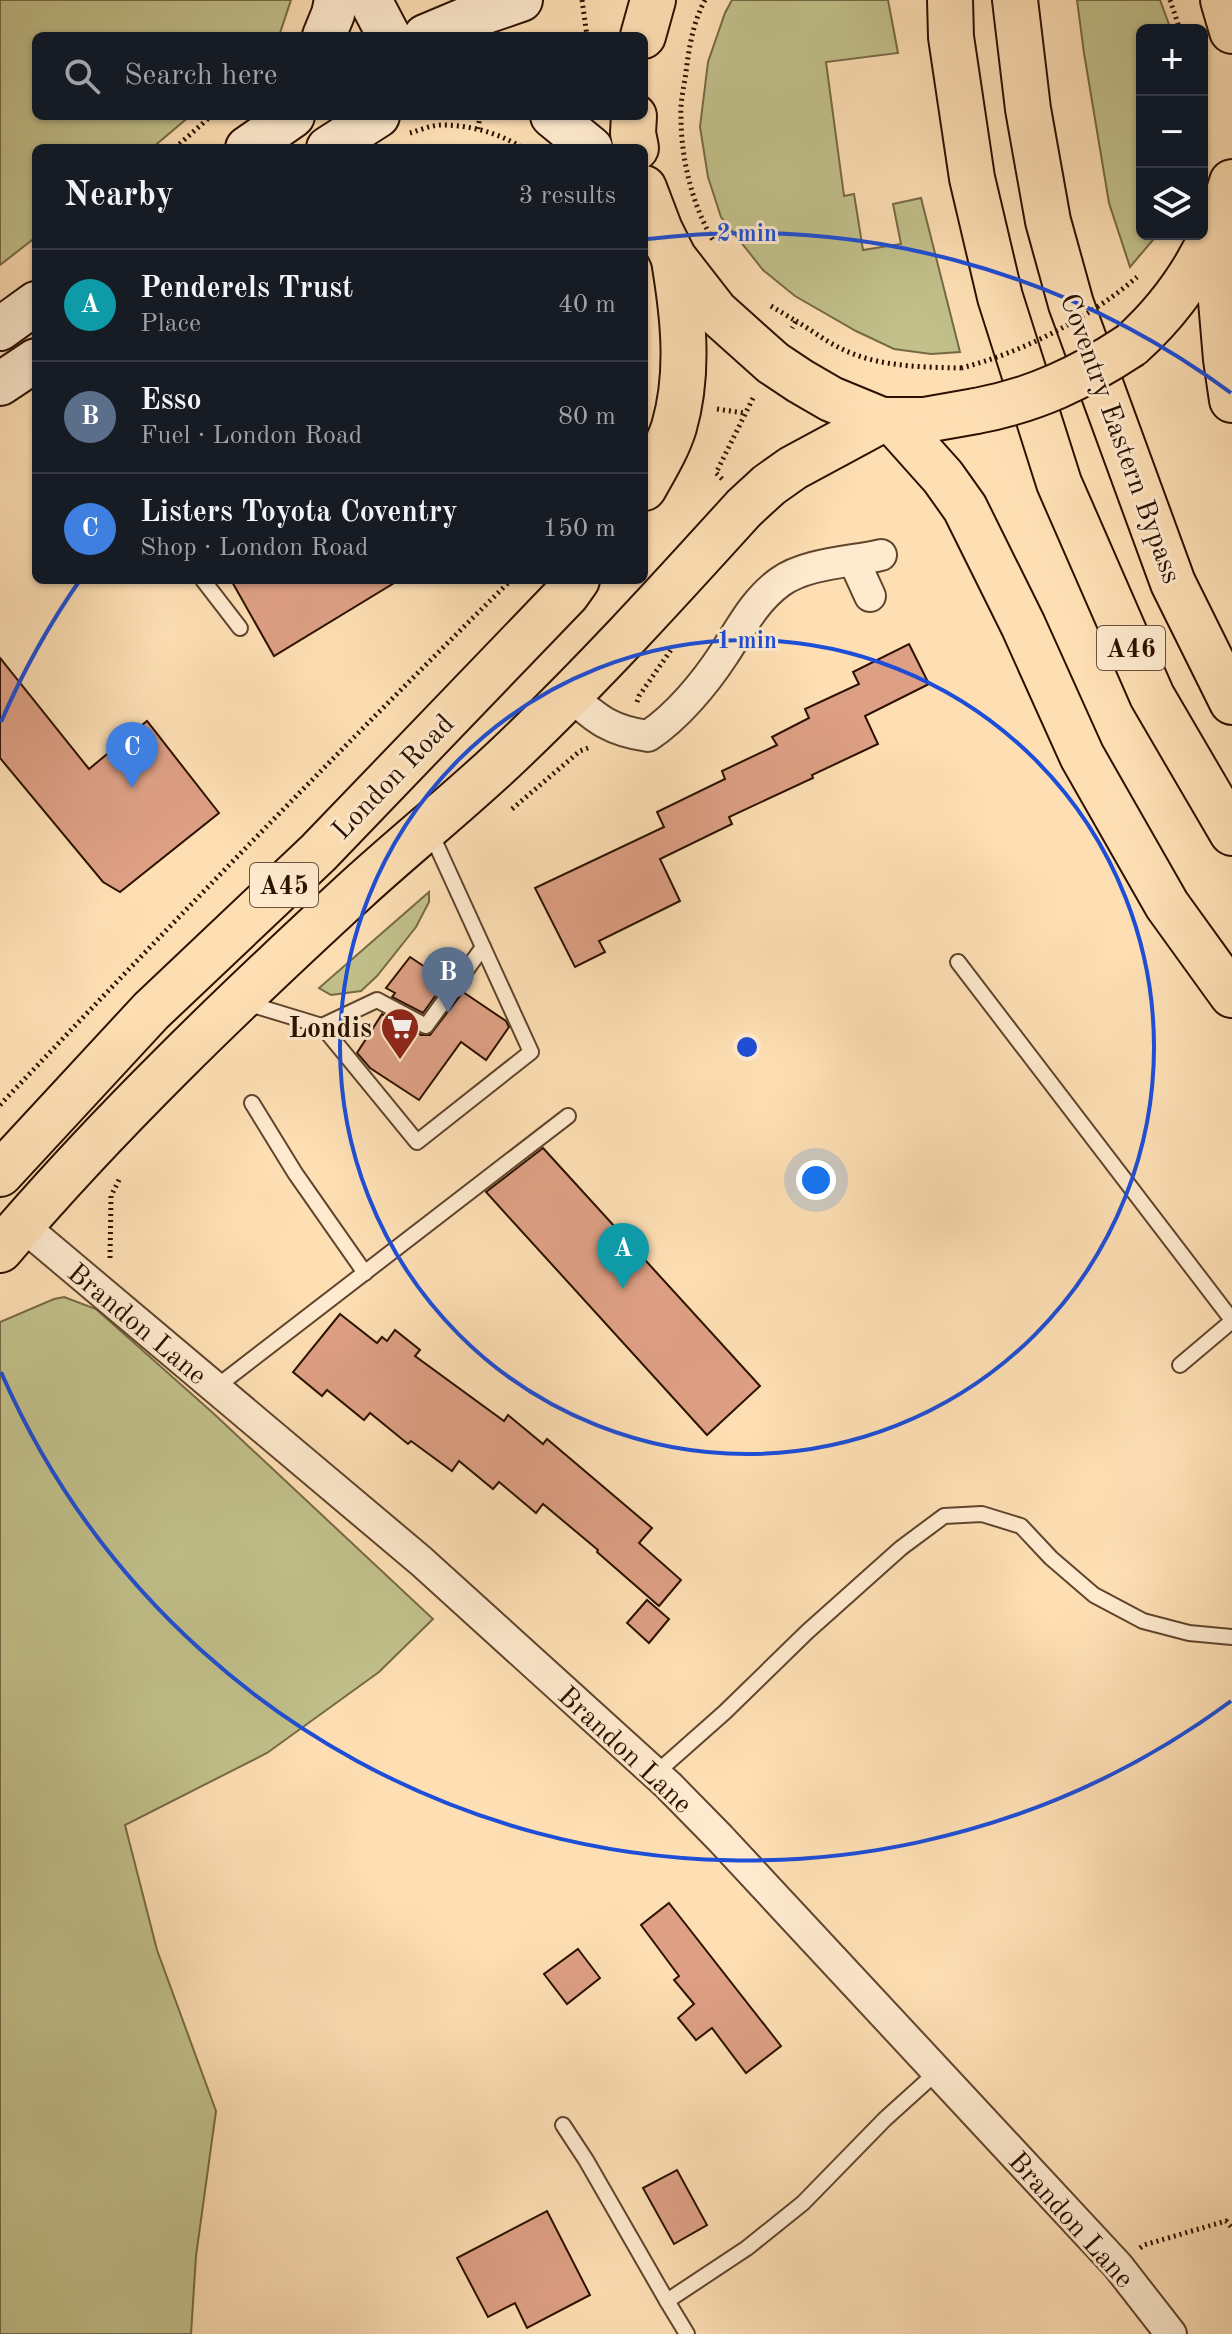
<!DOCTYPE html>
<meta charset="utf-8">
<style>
body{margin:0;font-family:"Old Standard TT",serif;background:#242831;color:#f1f3f6}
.controls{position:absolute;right:24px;top:24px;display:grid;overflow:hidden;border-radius:12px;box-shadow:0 2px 6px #0004}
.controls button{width:72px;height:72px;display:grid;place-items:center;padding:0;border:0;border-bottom:2px solid #363941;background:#171b24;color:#f1f3f6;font:40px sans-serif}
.you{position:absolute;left:816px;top:1180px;width:28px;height:28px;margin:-20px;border:6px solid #fff;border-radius:50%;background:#1a73e8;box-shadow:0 0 0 12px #1a73e833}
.badge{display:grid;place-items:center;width:52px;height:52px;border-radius:50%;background:#db2777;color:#fff;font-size:26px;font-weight:700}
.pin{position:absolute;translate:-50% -66px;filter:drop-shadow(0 2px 4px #0008)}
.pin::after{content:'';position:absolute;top:42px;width:28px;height:24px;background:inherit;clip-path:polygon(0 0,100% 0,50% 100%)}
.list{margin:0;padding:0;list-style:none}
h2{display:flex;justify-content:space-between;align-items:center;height:104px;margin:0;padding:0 32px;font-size:34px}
h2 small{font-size:26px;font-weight:400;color:#9ea1a6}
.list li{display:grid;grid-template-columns:52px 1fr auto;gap:24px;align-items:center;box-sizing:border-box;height:112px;padding:0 32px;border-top:2px solid #363941}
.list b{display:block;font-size:30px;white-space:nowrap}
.list p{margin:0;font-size:26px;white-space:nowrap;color:#9ea1a6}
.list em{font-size:26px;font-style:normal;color:#9ea1a6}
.icon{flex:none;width:44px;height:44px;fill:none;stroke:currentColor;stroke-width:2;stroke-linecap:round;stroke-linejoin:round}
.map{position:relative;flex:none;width:1232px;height:2334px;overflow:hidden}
.search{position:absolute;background:#171b24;box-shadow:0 2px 6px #0004;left:32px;top:32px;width:616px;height:88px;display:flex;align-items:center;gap:20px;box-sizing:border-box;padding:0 28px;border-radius:12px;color:#9ea1a6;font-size:30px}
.panel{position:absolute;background:#171b24;box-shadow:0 2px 6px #0004;left:32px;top:144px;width:616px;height:440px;border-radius:12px}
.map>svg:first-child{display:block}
</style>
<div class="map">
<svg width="1232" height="2334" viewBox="0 0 1232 2334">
<rect width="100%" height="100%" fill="#fedfb4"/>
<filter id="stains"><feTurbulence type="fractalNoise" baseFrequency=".0025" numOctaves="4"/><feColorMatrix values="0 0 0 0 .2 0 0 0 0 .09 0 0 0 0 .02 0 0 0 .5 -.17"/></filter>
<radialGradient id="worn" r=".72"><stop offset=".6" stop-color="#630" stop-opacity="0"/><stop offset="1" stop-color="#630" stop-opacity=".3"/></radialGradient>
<g fill="#c2c18b" stroke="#776946" stroke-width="2">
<polygon points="0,0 291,0 279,36 36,36 36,116 190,116 152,148 36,148 36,237 0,265"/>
<polygon points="732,0 888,0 898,53 826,62 844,196 854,194 863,250 901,244 893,204 921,198 960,352 931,354 894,349 856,331 795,296 763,270 721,217 708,177 700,127 708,62 725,13"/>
<polygon points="1077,0 1160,0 1171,30 1142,30 1142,234 1158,234 1130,267 1109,203 1084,53"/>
<polygon points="429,892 429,902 416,927 377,976 361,991 331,995 319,988"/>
<polygon points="64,1297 96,1309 213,1413 433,1619 379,1672 267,1753 125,1825 157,1950 216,2111 196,2256 191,2334 0,2334 0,1322 54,1299"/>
</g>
<g fill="#dea085" stroke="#2c1100" stroke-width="2">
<polygon points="231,580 399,580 274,656"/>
<polygon points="909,644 929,684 865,716 878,744 812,775 813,778 729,817 732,824 660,859 680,901 599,941 605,952 575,967 535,888 664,827 657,812 725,779 722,771 777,745 772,737 809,718 805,709 859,684 853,672"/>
<polygon points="0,658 89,769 147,721 219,813 120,892 103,882 0,758"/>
<polygon points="410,957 446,981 423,1013 392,997 395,993 386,988"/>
<polygon points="463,992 506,1021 509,1027 486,1060 461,1042 419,1100 370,1068 357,1053 382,1014 421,1035 430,1035"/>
<polygon points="543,1148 760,1386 707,1435 486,1192"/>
<polygon points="340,1314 377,1343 382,1337 387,1341 395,1330 420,1350 415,1356 504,1421 508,1415 543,1444 547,1439 652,1528 639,1543 681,1580 659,1606 597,1552 598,1550 543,1504 536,1513 499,1482 493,1489 459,1461 452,1471 411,1441 408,1444 370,1413 364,1420 327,1390 322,1396 293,1372"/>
<polygon points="647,1600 669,1619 649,1643 627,1623"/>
<polygon points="669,1903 781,2046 746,2073 712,2028 696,2040 678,2018 694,2004 674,1980 679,1976 641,1925"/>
<polygon points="578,1949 600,1978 567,2004 544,1974"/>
<polygon points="677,2170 707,2225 674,2244 643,2188"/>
<polygon points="547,2211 590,2295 527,2328 515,2303 488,2317 457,2258"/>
</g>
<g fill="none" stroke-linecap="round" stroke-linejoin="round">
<g stroke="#60442d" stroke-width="18">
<g id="lane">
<polyline points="203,580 240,628"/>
<polyline points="958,962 1232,1320"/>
<polyline points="243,1002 322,1026 417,1142 531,1052 430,831"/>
<polyline points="322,1026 377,1000 426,1026 483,947"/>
<polyline points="252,1103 295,1173 365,1273"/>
<polyline points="1180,1365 1232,1321"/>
<polyline points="215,1388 568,1116"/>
<polyline points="655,1774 725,1712 807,1632 901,1548 944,1516 982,1514 1021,1526 1051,1558 1094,1595 1143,1621 1189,1633 1232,1637"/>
<polyline points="563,2125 586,2160 667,2301 747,2248 803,2203 885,2119 937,2072"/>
<polyline points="667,2301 687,2334"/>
</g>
</g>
<g stroke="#60442d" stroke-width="34">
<g id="street">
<polyline points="854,561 870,596"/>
<path d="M570 695C597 720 612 731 648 736 677 717 705 683 724 654 741 628 754 601 780 582 806 563 851 562 881 555"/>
<polyline points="22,1225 421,1561 668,1785 720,1838 1118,2266 1171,2334"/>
</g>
</g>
<g stroke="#2c1100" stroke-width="46">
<g id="secondary">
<polyline points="370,0 389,36"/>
<polyline points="324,36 333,14 336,0"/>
<polyline points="425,36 463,20 521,0"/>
<polyline points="552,116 591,148"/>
<polyline points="247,148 293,116"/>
<polyline points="328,148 378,116"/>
<polyline points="0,329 36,303"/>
<polyline points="0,384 36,360"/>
</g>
</g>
<g stroke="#2c1100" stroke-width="48">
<g id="highway">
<polyline points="950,0 951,37 972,178 1000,297 1059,483 1152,696 1232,833"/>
<polyline points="1015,0 1028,109 1048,221 1071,304 1173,583 1232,702"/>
<polyline points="1223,0 1232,31"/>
<polyline points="643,36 653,0"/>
<polyline points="634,116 633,133 636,148"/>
<polyline points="644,188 660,230 674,258 716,312 773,363 800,381 831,399 882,420 925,420 976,411"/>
<polyline points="1223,223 1220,289 1226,359 1232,400"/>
<path d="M1131 345C1180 301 1214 245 1232 182"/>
<polyline points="893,421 943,477 965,508 1023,625 1082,756 1167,905 1232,995"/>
<path d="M644 488C655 468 667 449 674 427 690 372 683 314 674 260"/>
<polyline points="0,1174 151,1011 318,853 567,594 577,580"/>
<path d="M0 1250C109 1122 233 1003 357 889 404 846 455 805 502 761 587 681 666 594 744 508L769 485 793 468 882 420"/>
</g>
</g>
<g stroke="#2c1100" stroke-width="5" stroke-dasharray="2 4" stroke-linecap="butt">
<polyline points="582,0 587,36"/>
<path d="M705 0C693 22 689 48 686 72 684 87 680 102 681 116 681 159 692 205 714 242"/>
<polyline points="1170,0 1180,30"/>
<polyline points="478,129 480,116"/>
<path d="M410 133C420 130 431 125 442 125 470 125 499 133 523 148"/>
<polyline points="175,148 211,116"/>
<polyline points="771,306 796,321 792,328"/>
<path d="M796 321C810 329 824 340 838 347 876 367 919 367 961 368"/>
<polyline points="717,409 744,413"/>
<polyline points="722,479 716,473 754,396"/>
<polyline points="637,702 639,696 673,647"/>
<polyline points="512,809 580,751 588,748"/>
<path d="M0 1105C168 927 337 752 511 580"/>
<polyline points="110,1258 111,1196 120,1178"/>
<polyline points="1140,2248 1144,2245 1226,2221 1232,2228"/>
</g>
<use href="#lane" stroke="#feeace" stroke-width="14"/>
<use href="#street" stroke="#feeace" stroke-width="30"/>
<use href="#secondary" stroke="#feeace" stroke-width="42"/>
<use href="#highway" stroke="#fedfb4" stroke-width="44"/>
<g stroke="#2c1100" stroke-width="48" stroke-linecap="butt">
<path id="highway-bridge" d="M976 411C1035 400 1081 378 1131 345"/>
</g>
<path stroke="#2c1100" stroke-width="5" stroke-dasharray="2 4" stroke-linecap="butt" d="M961 368C1021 353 1090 318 1137 277"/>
<use href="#highway-bridge" stroke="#fedfb4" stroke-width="44"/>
</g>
<g fill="none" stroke="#1d4ed8" stroke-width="4">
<circle cx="747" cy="1047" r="407"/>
<path d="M1231 1701A814 814 0 0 1 1 1372M1 722A814 814 0 0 1 80 580M648 239A814 814 0 0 1 1231 393"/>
</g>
<defs>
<g id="supermarket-pin" transform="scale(2)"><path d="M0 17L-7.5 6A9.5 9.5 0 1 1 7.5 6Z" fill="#8f2418" stroke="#feeace"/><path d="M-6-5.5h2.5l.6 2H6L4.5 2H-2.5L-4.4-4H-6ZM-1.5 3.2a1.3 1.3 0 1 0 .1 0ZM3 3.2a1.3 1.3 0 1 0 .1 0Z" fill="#fff"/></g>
</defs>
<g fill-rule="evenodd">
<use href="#supermarket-pin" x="400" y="1027"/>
</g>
<g text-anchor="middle" stroke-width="6" stroke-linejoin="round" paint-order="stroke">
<g fill="#feeace" stroke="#6b523e" stroke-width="2">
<rect x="1097" y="626" width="68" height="44" rx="6"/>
<rect x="250" y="863" width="68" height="44" rx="6"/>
</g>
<g font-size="26" font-weight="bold" fill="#2c1100">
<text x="1131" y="657">A46</text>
<text x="284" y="894">A45</text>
</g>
<g font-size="28" fill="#2c1100" stroke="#feeace">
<text transform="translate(1122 438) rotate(70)" y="10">Coventry Eastern Bypass</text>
<text transform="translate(392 776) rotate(-46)" y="10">London Road</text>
<text transform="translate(138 1323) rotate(40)" y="10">Brandon Lane</text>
<text transform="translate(626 1749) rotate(43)" y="10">Brandon Lane</text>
<text transform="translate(1072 2219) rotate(48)" y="10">Brandon Lane</text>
</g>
<g font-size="28" font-weight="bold" fill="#2c1100" stroke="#feeace" text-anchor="end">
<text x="372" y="1037">Londis</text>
</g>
</g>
<circle cx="747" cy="1047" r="12" fill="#1d4ed8" stroke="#feeace" stroke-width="4"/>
<g font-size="24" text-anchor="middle" font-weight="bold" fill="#1d4ed8" stroke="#feeace" stroke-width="6" stroke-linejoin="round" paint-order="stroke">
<text x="747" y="241">2 min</text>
<text x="747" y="648">1 min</text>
</g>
<rect width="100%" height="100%" filter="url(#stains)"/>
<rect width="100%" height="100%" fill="url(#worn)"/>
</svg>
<div class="controls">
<button>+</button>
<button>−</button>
<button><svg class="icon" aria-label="layers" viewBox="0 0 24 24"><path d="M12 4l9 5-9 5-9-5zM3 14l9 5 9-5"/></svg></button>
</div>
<div class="you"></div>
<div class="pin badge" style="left:623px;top:1289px;background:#0f9aa8">A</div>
<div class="pin badge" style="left:448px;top:1013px;background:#5c6f8a">B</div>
<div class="pin badge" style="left:132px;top:788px;background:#3f7fe0">C</div>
<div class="search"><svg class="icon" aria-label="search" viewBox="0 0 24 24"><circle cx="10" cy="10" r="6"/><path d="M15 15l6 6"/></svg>Search here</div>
<section class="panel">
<h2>Nearby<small>3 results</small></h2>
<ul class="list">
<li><span class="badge" style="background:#0f9aa8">A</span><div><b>Penderels Trust</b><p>Place</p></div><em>40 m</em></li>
<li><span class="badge" style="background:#5c6f8a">B</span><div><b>Esso</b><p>Fuel · London Road</p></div><em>80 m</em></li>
<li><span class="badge" style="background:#3f7fe0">C</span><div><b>Listers Toyota Coventry</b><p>Shop · London Road</p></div><em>150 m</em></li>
</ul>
</section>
</div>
